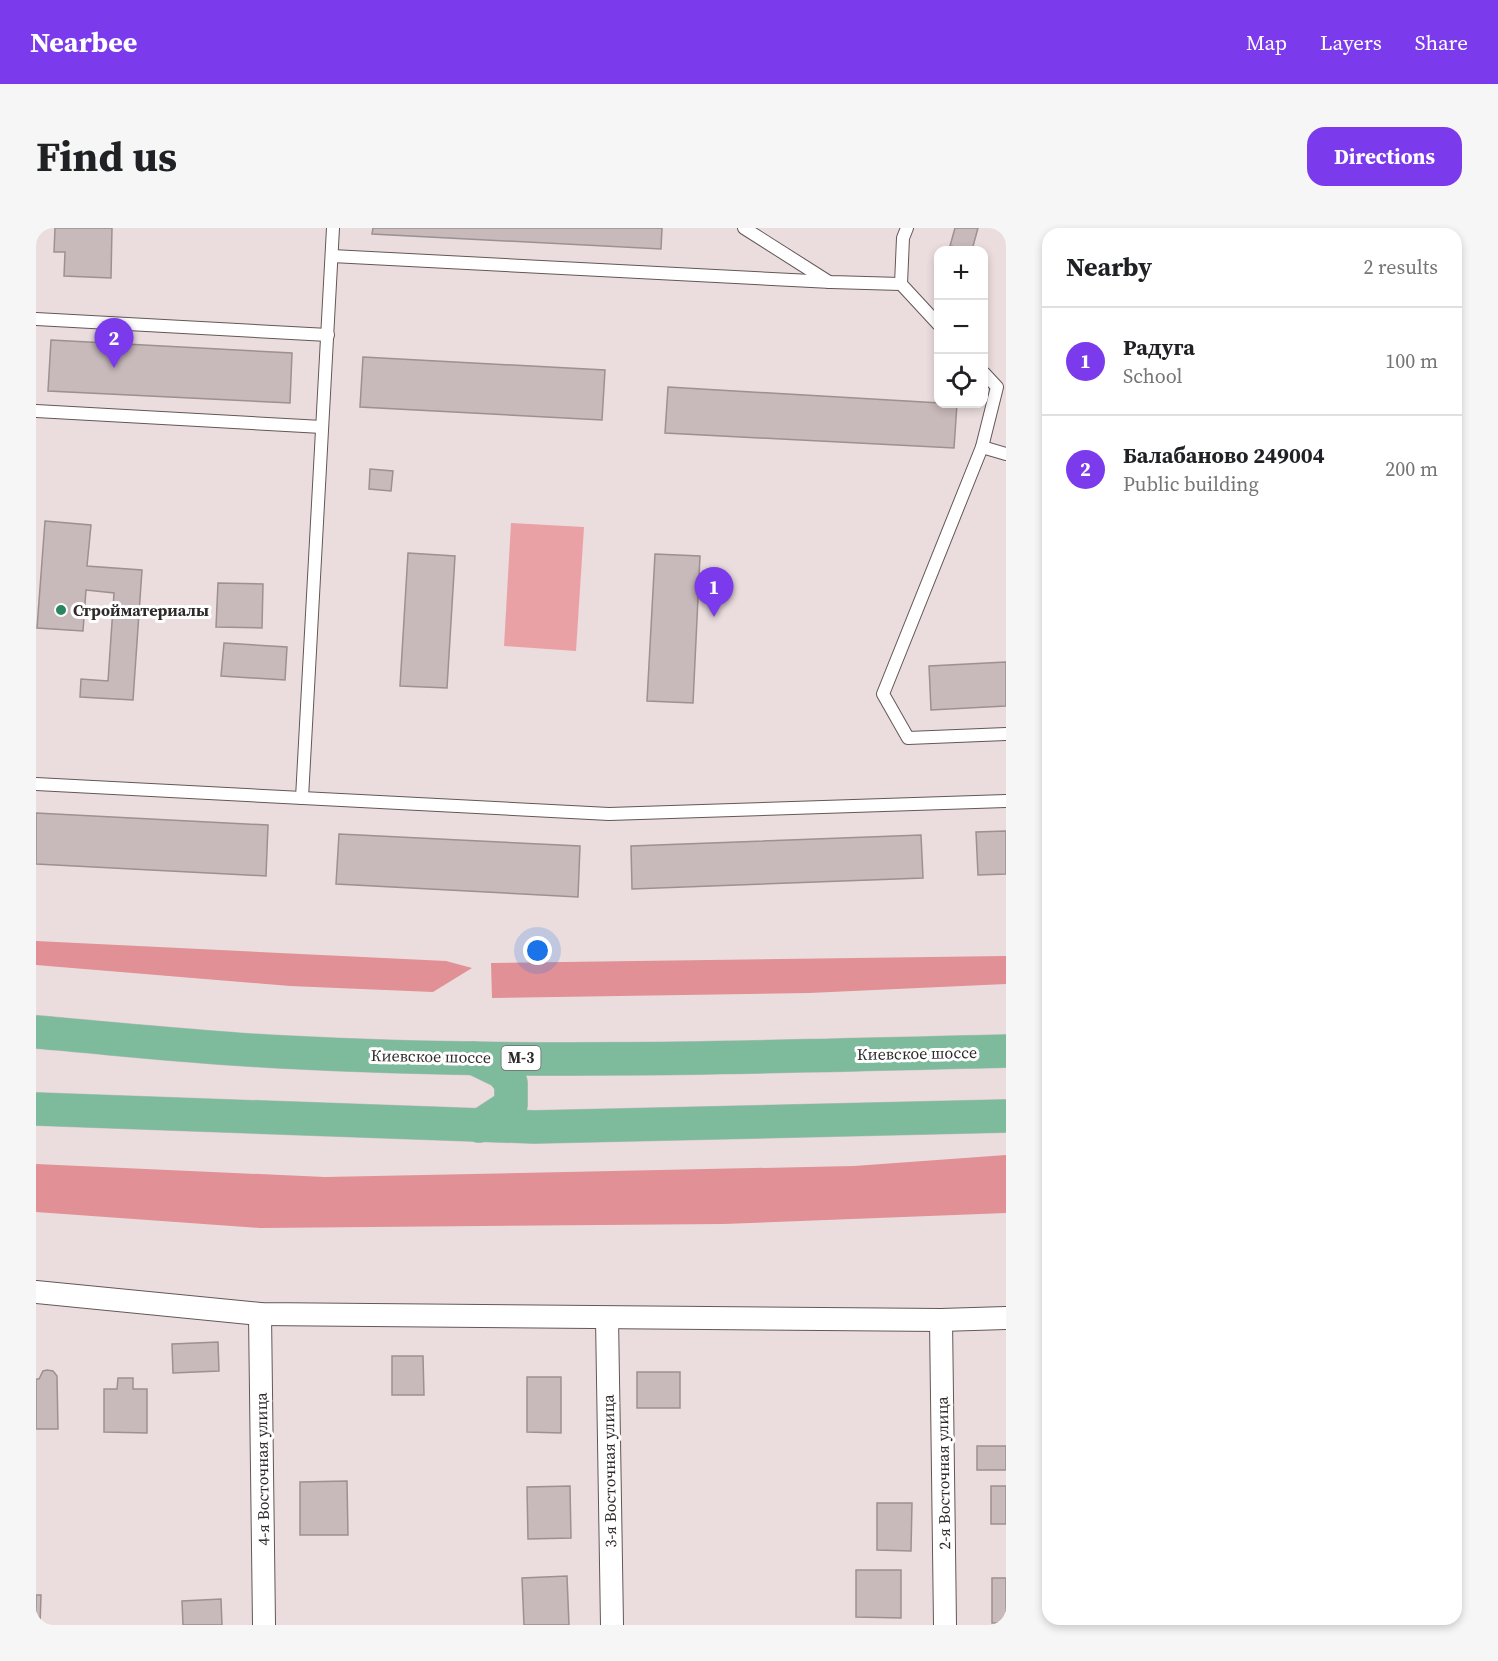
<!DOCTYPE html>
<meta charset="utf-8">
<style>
body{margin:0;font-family:"Source Serif 4",serif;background:#f6f6f6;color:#202124}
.controls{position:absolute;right:18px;top:18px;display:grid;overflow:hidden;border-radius:12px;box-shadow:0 3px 9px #0003}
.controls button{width:54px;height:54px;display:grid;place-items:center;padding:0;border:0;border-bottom:2px solid #e0e0e0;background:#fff;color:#202124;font:30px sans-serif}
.you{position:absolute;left:502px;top:723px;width:21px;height:21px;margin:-15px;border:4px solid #fff;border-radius:50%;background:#1a73e8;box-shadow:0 0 0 9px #1a73e833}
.badge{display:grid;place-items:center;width:39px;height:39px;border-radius:50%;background:#7c3aed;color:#fff;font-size:20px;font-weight:700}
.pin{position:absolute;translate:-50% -50px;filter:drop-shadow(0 2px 3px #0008)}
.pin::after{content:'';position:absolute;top:32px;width:21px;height:18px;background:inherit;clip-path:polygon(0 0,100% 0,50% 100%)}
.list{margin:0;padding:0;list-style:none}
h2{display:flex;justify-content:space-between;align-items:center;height:78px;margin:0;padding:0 24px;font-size:26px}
h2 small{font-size:20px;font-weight:400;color:#757577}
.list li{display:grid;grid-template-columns:39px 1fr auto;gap:18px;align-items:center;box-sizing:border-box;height:108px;padding:0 24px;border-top:2px solid #e0e0e0}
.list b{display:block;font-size:22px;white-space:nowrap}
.list p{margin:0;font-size:20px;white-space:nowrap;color:#757577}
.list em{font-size:20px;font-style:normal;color:#757577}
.icon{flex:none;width:33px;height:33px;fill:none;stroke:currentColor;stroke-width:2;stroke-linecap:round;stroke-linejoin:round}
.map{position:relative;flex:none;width:970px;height:1397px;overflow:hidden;border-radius:18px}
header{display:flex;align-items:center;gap:36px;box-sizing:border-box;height:84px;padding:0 30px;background:#7c3aed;color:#fff}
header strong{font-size:28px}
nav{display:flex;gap:33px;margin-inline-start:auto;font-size:21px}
.intro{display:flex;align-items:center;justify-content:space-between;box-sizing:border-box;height:144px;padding:0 36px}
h1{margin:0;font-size:42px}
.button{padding:15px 27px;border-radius:18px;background:#7c3aed;color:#fff;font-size:21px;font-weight:700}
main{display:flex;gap:36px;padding:0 36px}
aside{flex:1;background:#fff;border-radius:18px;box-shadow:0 3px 9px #0003}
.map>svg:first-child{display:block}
</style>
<header>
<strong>Nearbee</strong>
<nav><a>Map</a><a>Layers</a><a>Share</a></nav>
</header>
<div class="intro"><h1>Find us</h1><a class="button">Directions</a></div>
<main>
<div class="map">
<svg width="970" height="1397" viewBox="0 0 970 1397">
<rect width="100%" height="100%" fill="#ebdddd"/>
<polygon fill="#eaa1a6" points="475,295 548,299 540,423 468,418"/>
<g fill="#e19096">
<polygon points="0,713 410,733 436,740 397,764 254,758 0,737"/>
<polygon points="970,728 970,756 773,765 456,770 455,735"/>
<polygon points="970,927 970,985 688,996 224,1000 0,984 0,936 289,949 818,938"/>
</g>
<g fill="#c8b9ba" stroke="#9d9090" stroke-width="1.5">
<polygon points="19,0 76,0 75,50 28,48 29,24 18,24"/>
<polygon points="337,0 626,0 625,21 336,6"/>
<polygon points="919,0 942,0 936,22 914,18"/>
<polygon points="15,112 256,125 254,175 12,163"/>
<polygon points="327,129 569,142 566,192 324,179"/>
<polygon points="632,159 921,176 918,220 629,205"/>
<polygon points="334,241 357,243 355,263 333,261"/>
<polygon points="9,293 55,297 51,338 106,342 97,472 44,469 45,451 72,453 78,365 50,362 47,403 1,400"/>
<polygon points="372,325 419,328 411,460 364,458"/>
<polygon points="619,326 664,328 657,475 611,473"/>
<polygon points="182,355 227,356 226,400 180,399"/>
<polygon points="188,415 251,419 249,452 185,448"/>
<polygon points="970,434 970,478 895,482 893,438"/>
<polygon points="0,585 232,597 230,648 0,636"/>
<polygon points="970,603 970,646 942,647 940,604"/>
<polygon points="303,606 544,618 542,669 300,656"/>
<polygon points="885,607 887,650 596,661 595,618"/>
<polygon points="182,1114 183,1143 137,1145 136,1116"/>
<polygon points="356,1128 387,1128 388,1167 356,1167"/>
<polygon points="11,1142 17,1143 21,1148 22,1201 0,1201 0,1151 3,1151 7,1143"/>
<rect x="601" y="1144" width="43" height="36"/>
<polygon points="491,1149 525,1149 525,1205 491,1204"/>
<polygon points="82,1150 97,1150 97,1161 111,1161 111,1205 68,1204 68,1161 81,1161"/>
<rect x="941" y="1218" width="29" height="24"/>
<polygon points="311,1253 312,1307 264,1307 264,1254"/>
<polygon points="534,1258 535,1310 492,1311 491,1259"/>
<rect x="955" y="1258" width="15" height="38"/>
<polygon points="841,1275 876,1275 875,1323 841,1322"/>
<polygon points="820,1342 865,1342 865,1390 820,1389"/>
<polygon points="531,1348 533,1397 488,1397 486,1350"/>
<rect x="956" y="1350" width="14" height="45"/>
<polygon points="0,1367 5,1367 4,1397 0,1397"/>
<polygon points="185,1371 186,1397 147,1397 146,1373"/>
</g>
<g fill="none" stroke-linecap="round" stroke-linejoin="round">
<g stroke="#635758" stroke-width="14">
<g id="service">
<polyline points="708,0 793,54"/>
<polyline points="871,0 867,10 865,56 902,96"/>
<polyline points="296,28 795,54 865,56"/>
<polyline points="0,91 292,107"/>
<polyline points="948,145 961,159 946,219 847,466 872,510 970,506"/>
<polyline points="0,183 286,199"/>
<polyline points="946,219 970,226"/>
<polyline points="0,556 573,586 970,573"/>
<polyline points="266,570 297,0"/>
</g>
</g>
<g stroke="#635758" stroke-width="24">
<g id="minor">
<polyline points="0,1064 224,1086 905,1092 970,1090"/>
<polyline points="224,1086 228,1397"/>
<polyline points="571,1090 576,1397"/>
<polyline points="905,1092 909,1397"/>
</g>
</g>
<g stroke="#c1bfbf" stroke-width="34">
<g id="trunk">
<path d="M0 804C83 811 165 820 248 824 488 837 730 829 970 823"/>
<polyline points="437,830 466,844 475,855 475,877 443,898"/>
<polyline points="0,881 498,899 970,888"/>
</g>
</g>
<use href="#service" stroke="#fff" stroke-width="12"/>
<use href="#minor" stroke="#fff" stroke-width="22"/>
<use href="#trunk" stroke="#7eba9c" stroke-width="33"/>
</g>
<circle fill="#28875e" stroke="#fff" stroke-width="2" cx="25" cy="382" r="6"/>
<g text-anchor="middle" stroke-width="6" stroke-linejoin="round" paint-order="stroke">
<rect fill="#fff" stroke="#6d6a6a" stroke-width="1.5" x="465.5" y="818" width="39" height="24" rx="4.5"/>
<g font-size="15" font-weight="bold" fill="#2f2a2a">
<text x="485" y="835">М-3</text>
</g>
<g font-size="16" font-weight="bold" fill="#2f2a2a" stroke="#fff" text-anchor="start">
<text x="37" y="388">Стройматериалы</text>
</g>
<g font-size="16" fill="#2f2a2a" stroke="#fff">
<text transform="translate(881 825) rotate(-1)" y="6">Киевское шоссе</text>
<text transform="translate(395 828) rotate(1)" y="6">Киевское шоссе</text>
<text transform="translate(226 1241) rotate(-91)" y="6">4-я Восточная улица</text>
<text transform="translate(573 1243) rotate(-91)" y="6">3-я Восточная улица</text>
<text transform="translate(907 1245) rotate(-91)" y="6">2-я Восточная улица</text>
</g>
</g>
</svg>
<div class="controls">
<button>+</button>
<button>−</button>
<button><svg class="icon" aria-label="locate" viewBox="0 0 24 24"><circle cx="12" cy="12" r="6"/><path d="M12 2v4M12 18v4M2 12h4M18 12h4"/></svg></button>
</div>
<div class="you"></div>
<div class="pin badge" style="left:678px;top:389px">1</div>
<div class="pin badge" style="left:78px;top:140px">2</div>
</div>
<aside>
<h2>Nearby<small>2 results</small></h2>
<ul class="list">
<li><span class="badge">1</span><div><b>Радуга</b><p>School</p></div><em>100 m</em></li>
<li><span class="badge">2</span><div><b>Балабаново 249004</b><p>Public building</p></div><em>200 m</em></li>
</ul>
</aside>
</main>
